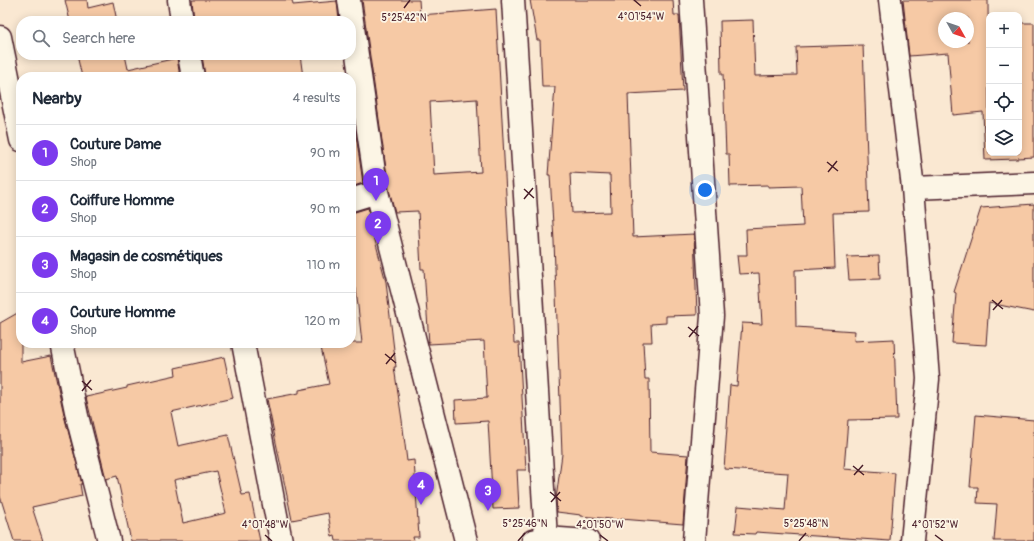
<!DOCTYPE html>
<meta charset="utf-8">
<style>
body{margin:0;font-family:Pangolin,sans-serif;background:#f6f6f7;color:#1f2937}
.controls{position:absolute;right:12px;top:12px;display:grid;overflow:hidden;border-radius:8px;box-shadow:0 2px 10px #0003}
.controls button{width:36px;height:36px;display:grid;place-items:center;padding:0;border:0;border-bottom:1px solid #e0e1e3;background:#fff;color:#1f2937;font:20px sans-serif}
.compass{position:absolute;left:938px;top:12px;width:36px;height:36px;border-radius:50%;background:#fff;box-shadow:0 2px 10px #0003;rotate:130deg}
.you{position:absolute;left:705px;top:190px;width:14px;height:14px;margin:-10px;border:3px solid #fff;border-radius:50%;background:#1a73e8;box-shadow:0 0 0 6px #1a73e833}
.badge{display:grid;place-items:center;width:26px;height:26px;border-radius:50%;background:#7c3aed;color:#fff;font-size:13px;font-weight:700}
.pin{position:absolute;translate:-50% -33px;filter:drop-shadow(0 1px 2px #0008)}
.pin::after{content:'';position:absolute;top:21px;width:14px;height:12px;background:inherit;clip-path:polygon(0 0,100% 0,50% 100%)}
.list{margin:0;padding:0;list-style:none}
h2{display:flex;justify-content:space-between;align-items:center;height:52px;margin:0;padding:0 16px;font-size:17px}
h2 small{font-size:13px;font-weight:400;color:#747a83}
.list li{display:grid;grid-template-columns:26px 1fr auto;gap:12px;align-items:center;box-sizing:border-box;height:56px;padding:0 16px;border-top:1px solid #e0e1e3}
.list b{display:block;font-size:15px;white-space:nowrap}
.list p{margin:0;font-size:13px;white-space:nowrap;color:#747a83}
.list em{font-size:13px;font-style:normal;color:#747a83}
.icon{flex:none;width:22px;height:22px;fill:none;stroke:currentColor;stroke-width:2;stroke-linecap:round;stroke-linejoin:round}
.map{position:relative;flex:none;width:1034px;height:541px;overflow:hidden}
.search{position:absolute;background:#fff;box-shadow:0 2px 10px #0003;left:16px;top:16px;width:340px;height:44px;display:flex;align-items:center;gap:10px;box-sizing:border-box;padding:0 14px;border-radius:16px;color:#747a83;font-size:15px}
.panel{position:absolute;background:#fff;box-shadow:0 2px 10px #0003;left:16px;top:72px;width:340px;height:276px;border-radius:16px}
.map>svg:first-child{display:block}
</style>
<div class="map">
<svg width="1034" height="541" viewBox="0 0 1034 541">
<rect width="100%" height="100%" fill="#fae8d2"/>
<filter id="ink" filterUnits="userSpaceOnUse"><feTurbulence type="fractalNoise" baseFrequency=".025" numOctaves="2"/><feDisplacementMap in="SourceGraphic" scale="8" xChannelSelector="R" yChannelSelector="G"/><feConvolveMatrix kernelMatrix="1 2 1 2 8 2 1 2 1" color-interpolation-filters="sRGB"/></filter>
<g filter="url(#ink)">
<g fill="#f6c9a5" stroke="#4a1f2b" fill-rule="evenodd">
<polygon points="65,0 87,0 88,8 113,2 117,21 70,21"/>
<polygon points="192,0 292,0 293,5 337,1 339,21 194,21"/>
<path d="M362 0H419L420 15 496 9 514 343H519L526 470H517L519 508 493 509 488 421 456 423 455 400 487 398 484 341 429 344 424 269H421L418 211 395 212 389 190ZM477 99 481 172 434 175 430 102Z"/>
<path d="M530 0H673L674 15H679L683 91 628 94 633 237 694 234 697 315 666 316V323L651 324 652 342H643L645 379H649L650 452 688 455 683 524 621 519V520L581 516V515L557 512 556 499 562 454 554 241 550 175H548L555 87H542L540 40H537ZM570 173 610 175 611 212 572 213Z"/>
<path d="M903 0H988L989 153H1019V23H1034V157L1018 158V159L985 160 983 112 953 115 948 53 909 56ZM944 18H968V42H944Z"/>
<polygon points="753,20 755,76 797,75 796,47 863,45 869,212 833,213 835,268 795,270 796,327 855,331 854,341 894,339 897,419 848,420 844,469 895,473 890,541 756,532 755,534 735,533 738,506 785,510 788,473 724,469 730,385 737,386 742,323 762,324 759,273 739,274 737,255 747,255 746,229 803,226 801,186 768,187 768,185 730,186 729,154 726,154 723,74 721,74 720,21"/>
<polygon points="77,55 125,55 128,69 177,58 180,77 82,77"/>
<polygon points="202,55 300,55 303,77 205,77"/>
<polygon points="351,100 363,183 351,187"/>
<polygon points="1034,204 1034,312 989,303 986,345 952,343 956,293 954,292 981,208"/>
<polygon points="368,208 370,214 368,214 386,282 396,367 394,367 402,420 407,461 414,460 419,537 413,537 414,541 336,541 335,536 332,537 328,513 292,520 267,399 299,393 299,390 329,384 320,343 362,343 356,288 351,290 351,212 355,212"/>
<polygon points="879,256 880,279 849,280 847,257"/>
<polygon points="21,311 21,362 51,356 65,419 82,484 80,484 82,496 32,507 43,541 14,541 0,496 0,323"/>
<path d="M224 357 233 398 171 412 178 446 228 435 242 495 250 494 260 541H131L117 476 106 479 86 397 127 388V386L176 375 175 368ZM216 471 226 513 183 523 174 480Z"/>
<polygon points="976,415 1034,420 1034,541 994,541 997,504 977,503 978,487 970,487"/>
</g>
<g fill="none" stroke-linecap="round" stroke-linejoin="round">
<g stroke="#4a1f2b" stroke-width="25">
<g id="minor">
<polyline points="179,0 182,21"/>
<polyline points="349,0 377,192 466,541"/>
<polyline points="513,0 546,538"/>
<polyline points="691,0 712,316 694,541"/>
<polyline points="890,0 913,188 928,379 912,541"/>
<polyline points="0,37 21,140"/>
<polyline points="189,55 193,77"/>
<polyline points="913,188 1034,183"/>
<polyline points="351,200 377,192"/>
<polyline points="62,343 77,416 109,541"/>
<polyline points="243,343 281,541"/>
<polyline points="533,541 546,538 588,541"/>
</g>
</g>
<use href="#minor" stroke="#fcf5e5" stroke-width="22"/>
</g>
</g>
<path fill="none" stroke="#4a1f2b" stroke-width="1.5" d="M634 0 641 6M404 8 410 0M827 162 838 171M828 172 837 161M524 189 534 198M524 199 533 188M992 300 1003 309M993 310 1002 300M688 327 699 336M689 337 698 326M385 354 396 363M386 364 395 353M82 381 92 390M82 391 91 380M853 466 864 475M854 475 863 465M550 492 561 501M551 502 560 492M265 535 272 541M600 535 608 541M935 535 943 541M518 541 525 533M799 541 806 533"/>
<g font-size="10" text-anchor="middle" fill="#4a1f2b" stroke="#fcf5e5" stroke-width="3.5" stroke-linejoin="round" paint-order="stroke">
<text x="641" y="20">4°01'54"W</text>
<text x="404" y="21">5°25'42"N</text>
<text x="525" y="527">5°25'46"N</text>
<text x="806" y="527">5°25'48"N</text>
<text x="265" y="528">4°01'48"W</text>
<text x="600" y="528">4°01'50"W</text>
<text x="935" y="528">4°01'52"W</text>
</g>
</svg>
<div class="controls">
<button>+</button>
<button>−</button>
<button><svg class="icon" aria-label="locate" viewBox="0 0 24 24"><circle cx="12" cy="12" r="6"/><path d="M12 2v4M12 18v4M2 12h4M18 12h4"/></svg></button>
<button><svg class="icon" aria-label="layers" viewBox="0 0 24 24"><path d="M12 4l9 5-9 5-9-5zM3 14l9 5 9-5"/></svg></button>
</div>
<svg class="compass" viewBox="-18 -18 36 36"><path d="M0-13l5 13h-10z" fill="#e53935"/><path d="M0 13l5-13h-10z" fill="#747a83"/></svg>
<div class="you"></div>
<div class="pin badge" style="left:376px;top:201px">1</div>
<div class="pin badge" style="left:378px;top:244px">2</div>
<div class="pin badge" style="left:488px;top:511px">3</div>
<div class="pin badge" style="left:421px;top:505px">4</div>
<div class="search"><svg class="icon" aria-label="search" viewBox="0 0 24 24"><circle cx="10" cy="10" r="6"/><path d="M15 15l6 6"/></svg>Search here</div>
<section class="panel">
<h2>Nearby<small>4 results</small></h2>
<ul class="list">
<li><span class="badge">1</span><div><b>Couture Dame</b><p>Shop</p></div><em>90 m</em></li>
<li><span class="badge">2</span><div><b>Coiffure Homme</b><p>Shop</p></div><em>90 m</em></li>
<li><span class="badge">3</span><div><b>Magasin de cosmétiques</b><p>Shop</p></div><em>110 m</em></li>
<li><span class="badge">4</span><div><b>Couture Homme</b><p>Shop</p></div><em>120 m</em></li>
</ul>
</section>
</div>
